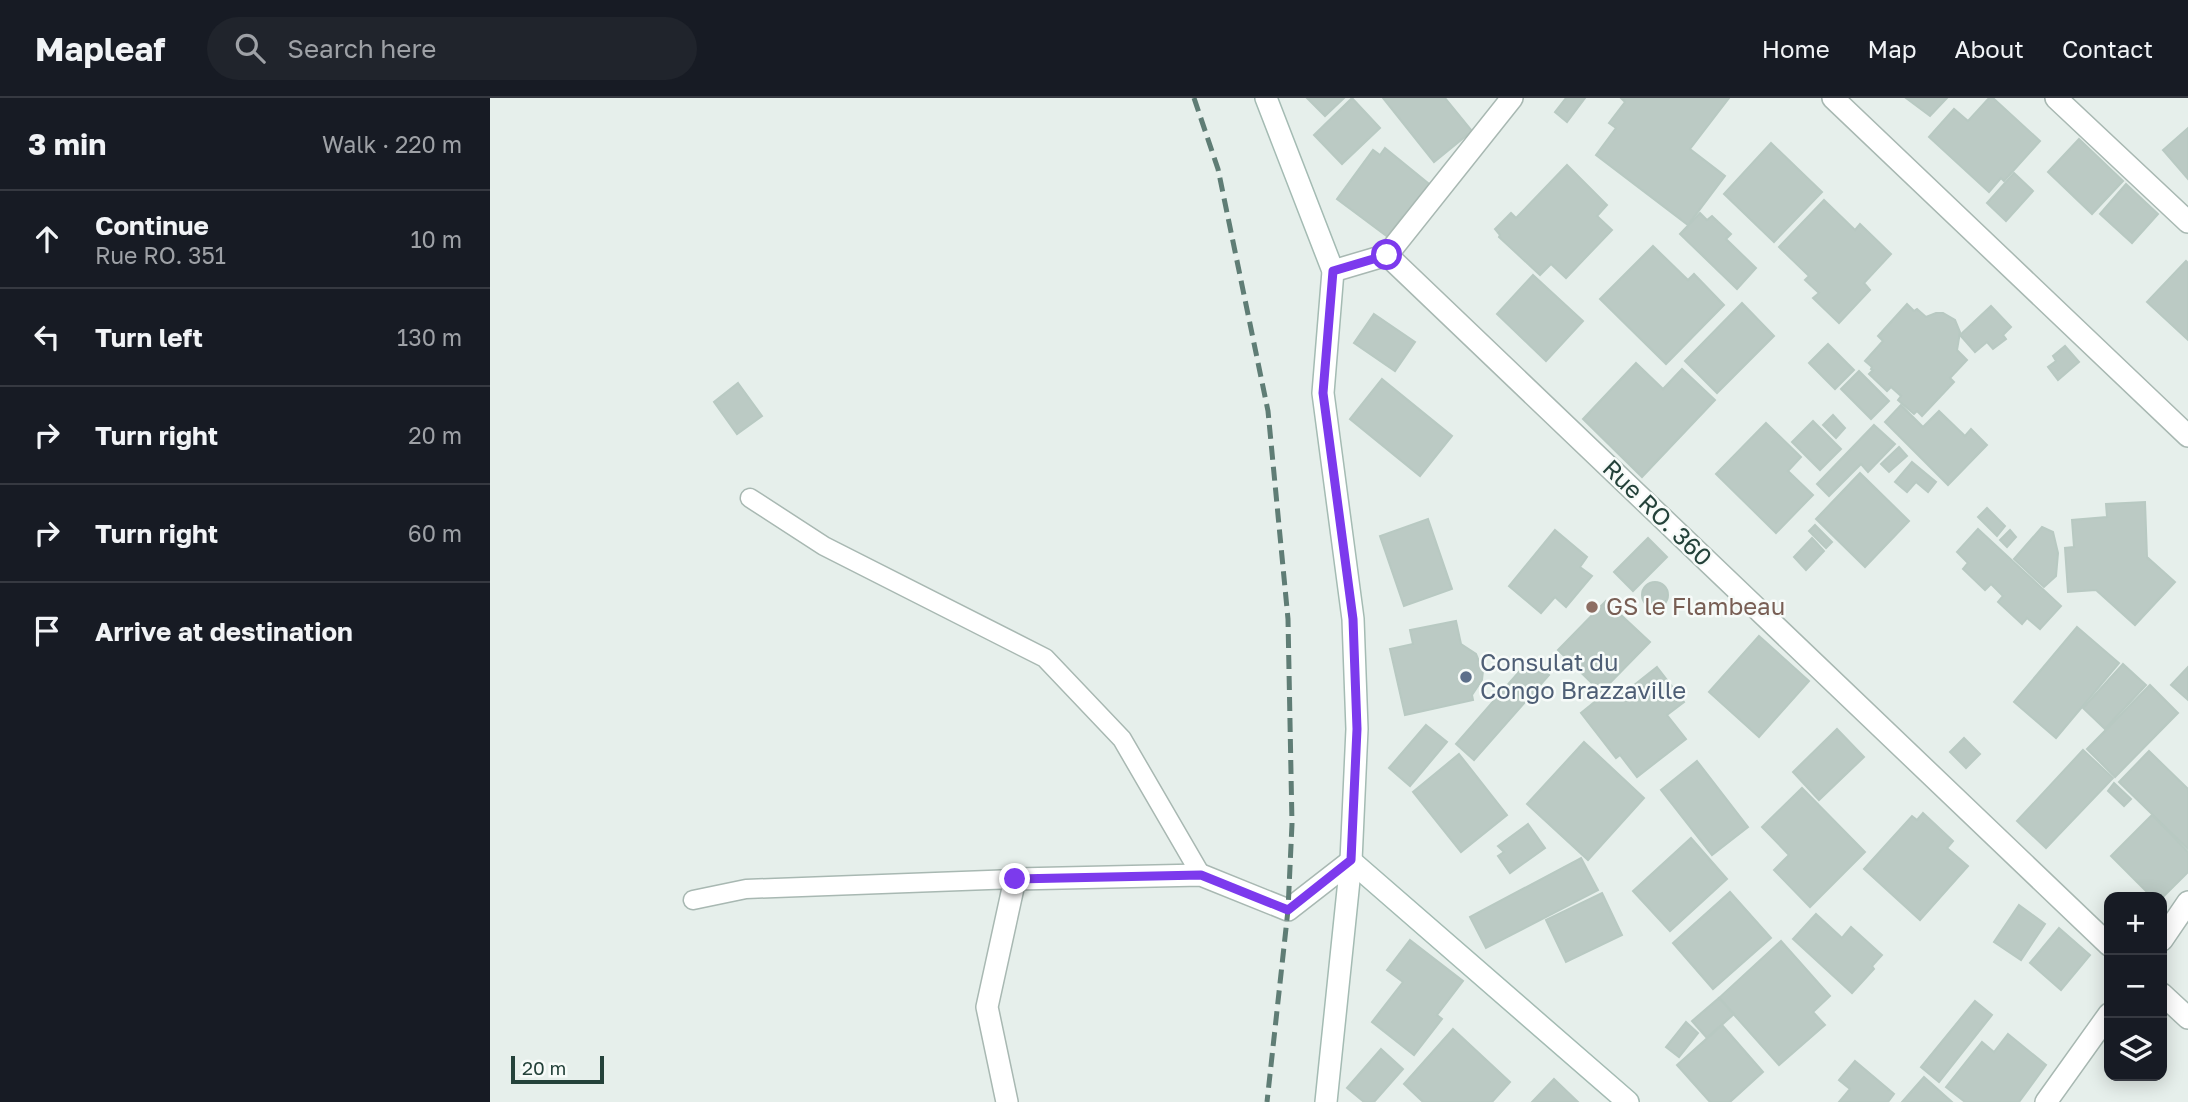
<!DOCTYPE html>
<meta charset="utf-8">
<style>
body{margin:0;font-family:"Golos Text",sans-serif;background:#20242c;color:#f1f3f6}
.controls{position:absolute;right:21px;bottom:21px;display:grid;overflow:hidden;border-radius:14px;box-shadow:0 4px 18px #0003}
.controls button{width:63px;height:63px;display:grid;place-items:center;padding:0;border:0;border-bottom:2px solid #363941;background:#171b24;color:#f1f3f6;font:35px sans-serif}
.scale{position:absolute;left:21px;bottom:18px;width:93px;box-sizing:border-box;padding-left:7px;border:4px solid #24423a;border-top:0;font-size:19px;line-height:24px;white-space:nowrap;color:#24423a;-webkit-text-stroke:5px #f7fbf9;paint-order:stroke}
.stop{position:absolute;width:21px;height:21px;margin:-16px;border:5px solid #7c3aed;border-radius:50%;background:#fff}
.stop.end{background:#7c3aed;border-color:#fff;box-shadow:0 2px 7px #0008}
.list{margin:0;padding:0;list-style:none}
h2{display:flex;justify-content:space-between;align-items:center;height:91px;margin:0;padding:0 28px;font-size:30px}
h2 small{font-size:23px;font-weight:400;color:#9ea1a6}
.list li{display:grid;grid-template-columns:46px 1fr auto;gap:21px;align-items:center;box-sizing:border-box;height:98px;padding:0 28px;border-top:2px solid #363941}
.list b{display:block;font-size:26px;white-space:nowrap}
.list p{margin:0;font-size:23px;white-space:nowrap;color:#9ea1a6}
.list em{font-size:23px;font-style:normal;color:#9ea1a6}
.icon{flex:none;width:38px;height:38px;fill:none;stroke:currentColor;stroke-width:2;stroke-linecap:round;stroke-linejoin:round}
.map{position:relative;flex:none;width:1698px;height:1004px;overflow:hidden}
header{display:flex;align-items:center;gap:42px;box-sizing:border-box;height:98px;padding:0 35px;background:#171b24;border-bottom:2px solid #363941}
header strong{font-size:33px}
nav{display:flex;gap:38px;margin-inline-start:auto;font-size:24px}
.search{width:490px;height:63px;background:#20242c;display:flex;align-items:center;gap:18px;box-sizing:border-box;padding:0 24px;border-radius:38px;color:#9ea1a6;font-size:26px}
main{display:flex}
aside{flex:1;background:#171b24}
.map>svg:first-child{display:block}
</style>
<header>
<strong>Mapleaf</strong>
<div class="search"><svg class="icon" aria-label="search" viewBox="0 0 24 24"><circle cx="10" cy="10" r="6"/><path d="M15 15l6 6"/></svg>Search here</div>
<nav><a>Home</a><a>Map</a><a>About</a><a>Contact</a></nav>
</header>
<main>
<aside>
<h2>3 min<small>Walk · 220 m</small></h2>
<ul class="list">
<li><svg class="icon" aria-label="ahead" viewBox="0 0 24 24"><path d="M12 20V5M6 11l6-6 6 6"/></svg><div><b>Continue</b><p>Rue RO. 351</p></div><em>10 m</em></li>
<li><svg class="icon" aria-label="left" viewBox="0 0 24 24"><path d="M17 20v-9H6M10 6l-5 5 5 5"/></svg><div><b>Turn left</b></div><em>130 m</em></li>
<li><svg class="icon" aria-label="right" viewBox="0 0 24 24"><path d="M7 20v-9h11M14 6l5 5-5 5"/></svg><div><b>Turn right</b></div><em>20 m</em></li>
<li><svg class="icon" aria-label="right" viewBox="0 0 24 24"><path d="M7 20v-9h11M14 6l5 5-5 5"/></svg><div><b>Turn right</b></div><em>60 m</em></li>
<li><svg class="icon" aria-label="arrive" viewBox="0 0 24 24"><path d="M6 21V4h12l-3 4 3 4H6"/></svg><div><b>Arrive at destination</b></div></li>
</ul>
</aside>
<div class="map">
<svg width="1698" height="1004" viewBox="0 0 1698 1004">
<rect width="100%" height="100%" fill="#e6efeb"/>
<g fill="#bbcac4" stroke="#b8c9c2" stroke-width="2">
<polygon points="817,0 854,0 835,18"/>
<polygon points="862,0 890,30 852,66 824,37"/>
<polygon points="893,0 955,0 982,33 944,64"/>
<polygon points="1076,0 1095,0 1077,24 1065,14"/>
<polygon points="1131,0 1239,0 1200,51 1235,78 1198,127 1106,57 1126,30 1119,25 1135,4"/>
<polygon points="1416,0 1457,0 1440,18"/>
<polygon points="1499,0 1503,0 1550,43 1514,83 1511,80 1499,94 1439,39 1464,11 1478,23"/>
<polygon points="1698,30 1698,81 1673,52"/>
<polygon points="1589,41 1633,83 1602,116 1558,74"/>
<polygon points="1281,45 1332,94 1284,144 1234,96"/>
<polygon points="895,50 944,90 918,124 912,119 898,139 847,101 883,52 890,57"/>
<polygon points="1077,67 1117,107 1107,118 1122,132 1076,180 1061,166 1050,177 1009,139 1010,137 1005,131 1021,115 1026,120"/>
<polygon points="1524,75 1543,93 1516,123 1497,105"/>
<polygon points="1636,86 1668,116 1642,145 1610,116"/>
<polygon points="1334,102 1365,132 1370,126 1401,156 1374,185 1380,192 1349,225 1323,200 1329,195 1315,182 1319,178 1289,149"/>
<polygon points="1210,115 1217,122 1222,118 1241,136 1236,141 1266,170 1247,191 1190,136"/>
<polygon points="1163,148 1198,182 1204,176 1234,207 1176,266 1110,201"/>
<polygon points="1696,163 1698,165 1698,242 1657,204"/>
<polygon points="1043,177 1093,223 1056,263 1007,216"/>
<polygon points="1252,205 1284,238 1227,295 1195,263"/>
<polygon points="1417,206 1424,213 1427,211 1436,219 1446,215 1453,215 1465,222 1470,234 1467,252 1477,262 1460,280 1464,284 1432,318 1427,313 1424,316 1408,302 1411,298 1401,289 1397,293 1379,276 1383,272 1381,271 1382,269 1375,263 1393,243 1388,238"/>
<polygon points="1501,208 1521,229 1513,237 1516,241 1503,251 1497,244 1485,254 1470,237"/>
<polygon points="884,216 925,244 905,273 864,245"/>
<polygon points="1338,246 1364,272 1345,291 1319,265"/>
<polygon points="1575,248 1589,264 1568,282 1558,269 1566,263 1563,258"/>
<polygon points="1146,265 1173,291 1192,271 1225,302 1152,379 1093,321"/>
<polygon points="1369,273 1399,303 1381,321 1351,291"/>
<polygon points="892,281 962,338 930,378 860,321"/>
<polygon points="248,285 272,318 247,336 224,304"/>
<polygon points="1411,307 1433,329 1449,313 1475,338 1481,331 1497,347 1458,387 1395,324"/>
<polygon points="1343,317 1355,330 1346,340 1333,327"/>
<polygon points="1323,323 1351,351 1330,372 1302,344"/>
<polygon points="1276,325 1311,359 1298,373 1323,397 1286,435 1226,376"/>
<polygon points="1384,327 1405,346 1378,374 1371,366 1339,398 1327,386"/>
<polygon points="1409,349 1417,358 1399,374 1391,366"/>
<polygon points="1422,364 1446,384 1438,394 1426,384 1417,394 1405,384"/>
<polygon points="1370,375 1419,423 1375,469 1326,421"/>
<polygon points="1655,404 1657,459 1685,484 1645,527 1606,492 1578,494 1575,450 1584,449 1582,422 1617,419 1616,406"/>
<polygon points="1497,410 1515,428 1507,438 1488,419"/>
<polygon points="938,421 962,491 914,508 890,438"/>
<polygon points="1325,427 1342,444 1336,450 1319,433"/>
<polygon points="1552,429 1563,434 1568,455 1566,478 1554,489 1524,461"/>
<polygon points="1488,431 1571,508 1550,531 1537,520 1532,526 1508,504 1513,498 1501,486 1495,492 1473,471 1478,465 1467,454"/>
<polygon points="1065,432 1097,459 1090,469 1102,478 1076,509 1065,499 1051,515 1019,488"/>
<polygon points="1520,432 1526,439 1517,449 1510,442"/>
<polygon points="1158,440 1177,459 1143,493 1124,474"/>
<polygon points="1322,440 1334,453 1316,472 1304,459"/>
<circle cx="1165" cy="497" r="13"/>
<polygon points="1116,503 1160,544 1111,594 1068,552"/>
<polygon points="966,523 971,546 986,556 993,573 992,582 982,597 983,602 915,617 900,551 923,546 920,532"/>
<polygon points="1587,529 1629,565 1566,640 1524,604"/>
<polygon points="1269,538 1319,583 1269,639 1219,594"/>
<polygon points="1041,560 1059,577 984,662 966,646"/>
<polygon points="1633,566 1656,587 1615,631 1593,610"/>
<polygon points="1167,569 1194,604 1177,617 1196,641 1147,679 1130,657 1126,660 1091,615 1117,594 1124,603"/>
<polygon points="1698,569 1698,602 1681,587"/>
<polygon points="1660,587 1688,615 1625,679 1597,651"/>
<polygon points="936,627 957,644 920,688 899,670"/>
<polygon points="1347,631 1374,659 1329,702 1303,674"/>
<polygon points="1474,640 1490,656 1476,670 1460,654"/>
<polygon points="1094,644 1154,700 1098,762 1037,706"/>
<polygon points="1593,652 1623,680 1556,750 1527,723"/>
<polygon points="1659,653 1698,691 1698,751 1629,684"/>
<polygon points="969,656 1017,717 971,754 923,694"/>
<polygon points="1207,663 1258,729 1222,757 1171,692"/>
<polygon points="1624,685 1641,701 1634,708 1618,693"/>
<polygon points="1312,690 1375,754 1320,809 1284,772 1299,757 1272,729"/>
<polygon points="1433,715 1463,743 1457,750 1478,768 1430,822 1374,771 1422,718 1427,722"/>
<polygon points="1662,717 1698,754 1698,774 1672,800 1662,799 1621,758"/>
<polygon points="1038,726 1055,750 1020,775 1008,758 1014,754 1008,748"/>
<polygon points="1201,740 1237,781 1180,833 1143,793"/>
<polygon points="1091,760 1108,792 996,850 980,819"/>
<polygon points="1240,794 1281,840 1223,891 1183,845"/>
<polygon points="1112,795 1132,837 1076,864 1056,822"/>
<polygon points="1529,807 1555,826 1531,862 1504,844"/>
<polygon points="1326,816 1352,840 1361,829 1392,857 1382,868 1384,871 1362,895 1303,841"/>
<polygon points="1569,830 1600,857 1571,892 1540,865"/>
<polygon points="920,842 973,883 947,917 952,921 924,957 882,924 913,884 897,872"/>
<polygon points="1291,843 1340,898 1323,914 1335,927 1289,967 1229,900"/>
<polygon points="1229,900 1244,916 1217,940 1202,923"/>
<polygon points="1485,903 1502,917 1449,984 1431,969"/>
<polygon points="1196,924 1208,935 1189,959 1176,949"/>
<polygon points="1232,927 1273,974 1240,1004 1220,1004 1187,967"/>
<polygon points="963,931 1020,984 1002,1004 933,1004 914,986"/>
<polygon points="1518,936 1556,967 1529,1004 1475,1004 1456,989 1492,944 1504,954"/>
<polygon points="891,951 913,971 884,1004 874,1004 857,990"/>
<polygon points="1365,963 1404,996 1398,1004 1349,1004 1360,991 1349,982"/>
<polygon points="1434,979 1462,1004 1412,1004"/>
<polygon points="1064,981 1088,1004 1042,1004"/>
</g>
<g fill="none" stroke-linecap="round" stroke-linejoin="round">
<g stroke="#a8b8b2" stroke-width="21">
<g id="lane">
<polyline points="260,400 334,448 555,560 632,641 711,777"/>
<polyline points="203,802 256,791 525,781"/>
</g>
</g>
<g stroke="#a8b8b2" stroke-width="24">
<g id="street">
<polyline points="1343,0 1698,338"/>
<polyline points="1566,0 1698,124"/>
<polyline points="897,157 1619,847"/>
<polyline points="843,173 897,157 1022,0"/>
<polyline points="1672,842 1698,804"/>
<polyline points="1672,896 1698,920"/>
<polyline points="517,1004 497,909 525,781 711,777 798,812 861,763"/>
<polyline points="1556,1004 1619,916"/>
</g>
</g>
<g stroke="#a4bbb3" stroke-width="24">
<g id="secondary">
<polyline points="776,0 843,173 833,295 863,521 867,631 861,763 836,1004"/>
<polyline points="861,763 1138,1004"/>
</g>
</g>
<use href="#lane" stroke="#fff" stroke-width="18"/>
<use href="#street" stroke="#fff" stroke-width="21"/>
<use href="#secondary" stroke="#fff" stroke-width="21"/>
<polyline stroke="#5f7d75" stroke-width="5" stroke-dasharray="14 7" stroke-linecap="butt" points="704,0 728,71 778,313 798,521 802,726 798,812 777,1004"/>
</g>
<g fill="none" stroke-linecap="round" stroke-linejoin="round">
<polyline stroke="#7c3aed" stroke-width="9" points="525,781 711,777 798,812 861,762 867,631 863,521 833,295 843,173 897,157"/>
</g>
<circle fill="#8d6e63" stroke="#f7fbf9" stroke-width="2.5" cx="1102" cy="509" r="7"/>
<circle fill="#5c6f8a" stroke="#f7fbf9" stroke-width="2.5" cx="976" cy="579" r="7"/>
<g text-anchor="middle" stroke-width="5" stroke-linejoin="round" paint-order="stroke">
<g font-size="24" fill="#24423a" stroke="#f7fbf9">
<text transform="translate(1167 415) rotate(44)" y="8">Rue RO. 360</text>
</g>
<g font-size="24" fill="#785e54" stroke="#f7fbf9" text-anchor="start">
<text x="1116" y="517">GS le Flambeau</text>
</g>
<g font-size="24" fill="#4e5e75" stroke="#f7fbf9" text-anchor="start">
<text x="990" y="573">Consulat du<tspan x="990" dy="28">Congo Brazzaville</tspan></text>
</g>
</g>
</svg>
<div class="controls">
<button>+</button>
<button>−</button>
<button><svg class="icon" aria-label="layers" viewBox="0 0 24 24"><path d="M12 4l9 5-9 5-9-5zM3 14l9 5 9-5"/></svg></button>
</div>
<div class="scale">20 m</div>
<div class="stop" style="left:897px;top:157px"></div>
<div class="stop end" style="left:525px;top:781px"></div>
</div>
</main>
